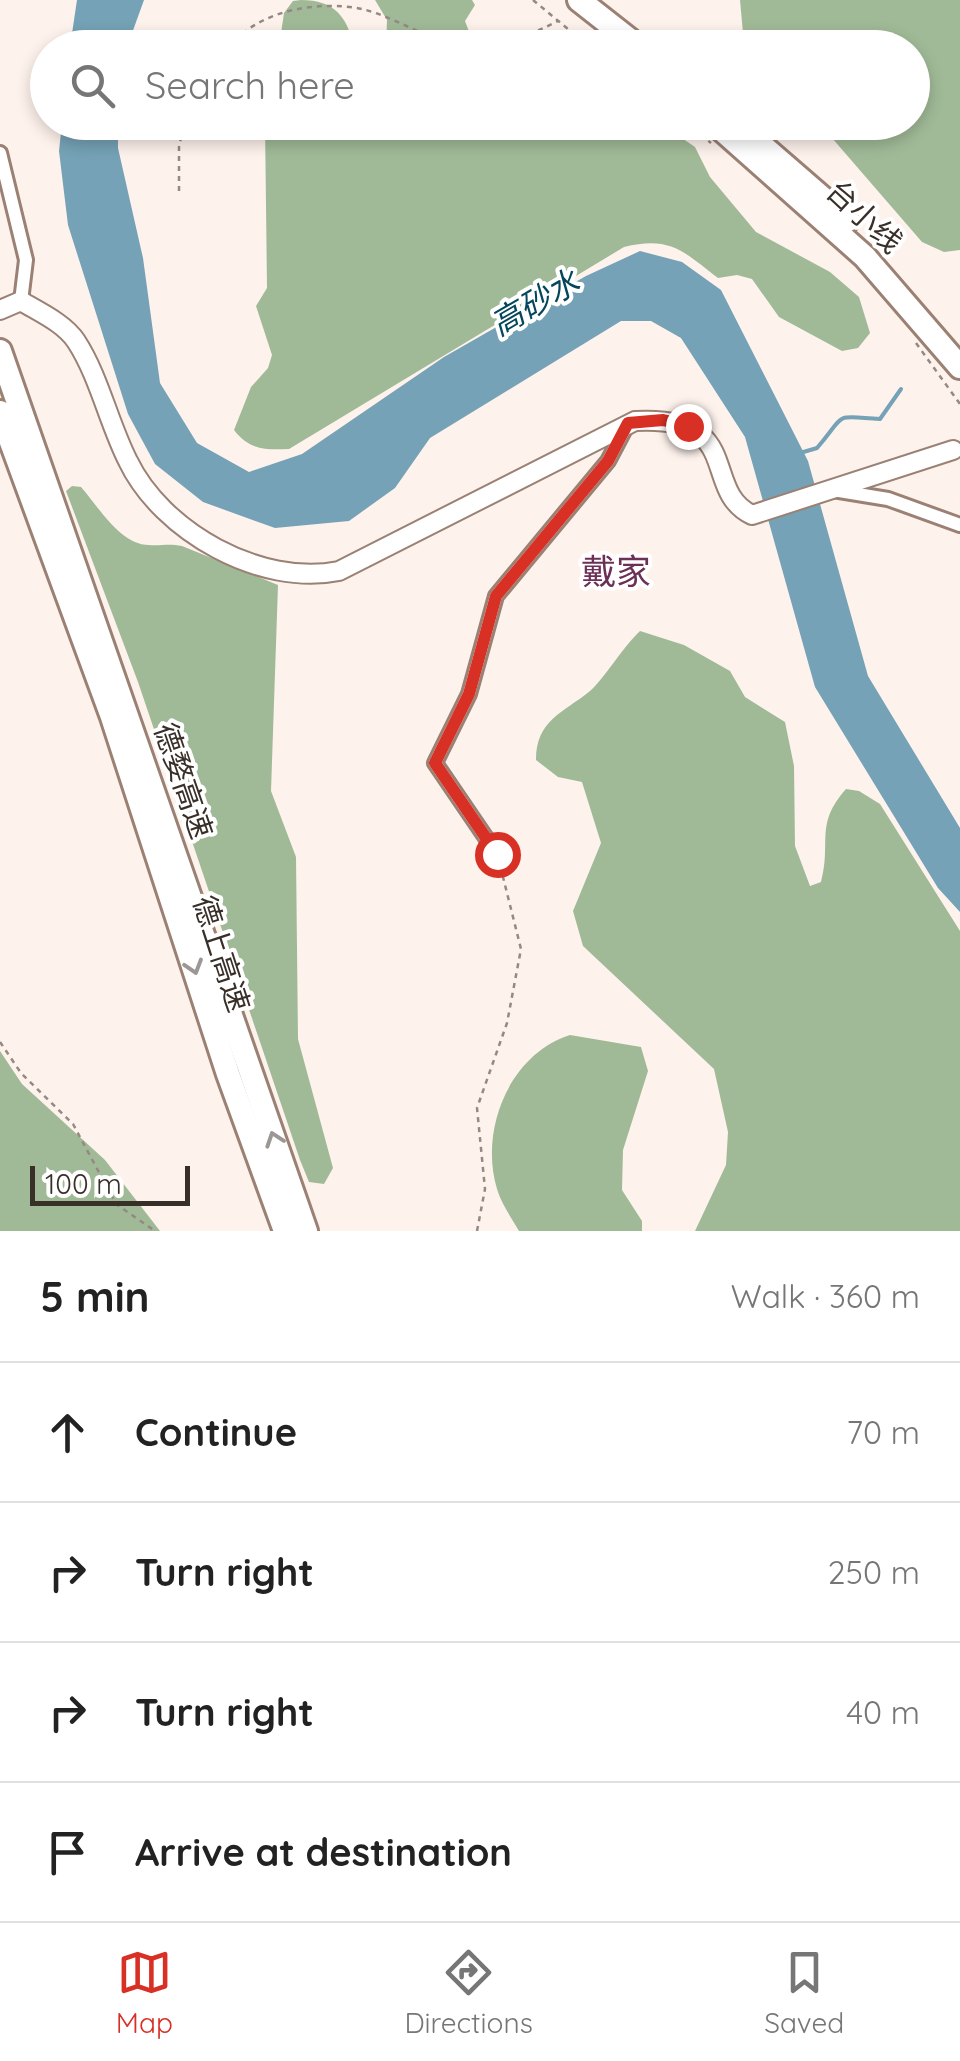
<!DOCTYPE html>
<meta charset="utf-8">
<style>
body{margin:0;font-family:Quicksand,"Noto Sans SC",sans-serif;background:#f2f2f2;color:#222}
.scale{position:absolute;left:30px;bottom:25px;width:160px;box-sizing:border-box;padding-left:10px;border:5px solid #392f29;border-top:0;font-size:28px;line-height:35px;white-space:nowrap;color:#392f29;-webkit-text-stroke:8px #fff;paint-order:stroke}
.stop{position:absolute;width:30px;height:30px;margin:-22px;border:8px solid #d93025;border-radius:50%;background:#fff}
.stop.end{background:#d93025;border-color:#fff;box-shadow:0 2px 10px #0008}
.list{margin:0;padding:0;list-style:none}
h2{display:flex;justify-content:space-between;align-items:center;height:130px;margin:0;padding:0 40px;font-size:42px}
h2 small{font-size:32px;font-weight:400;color:#767676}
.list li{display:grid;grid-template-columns:65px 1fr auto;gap:30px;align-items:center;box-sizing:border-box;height:140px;padding:0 40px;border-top:2px solid #e0e0e0}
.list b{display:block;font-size:38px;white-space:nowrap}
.list em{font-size:32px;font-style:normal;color:#767676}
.icon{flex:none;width:55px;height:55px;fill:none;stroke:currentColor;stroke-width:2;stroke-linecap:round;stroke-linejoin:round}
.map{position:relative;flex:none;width:960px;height:1231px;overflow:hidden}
.search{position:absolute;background:#fff;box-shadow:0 5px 15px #0003;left:30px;right:30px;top:30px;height:110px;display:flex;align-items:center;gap:25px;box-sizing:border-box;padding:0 35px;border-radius:55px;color:#767676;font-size:38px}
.sheet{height:690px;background:#fff}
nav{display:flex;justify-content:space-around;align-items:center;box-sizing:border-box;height:140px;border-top:2px solid #e0e0e0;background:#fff;font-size:28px;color:#767676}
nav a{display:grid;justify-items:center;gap:5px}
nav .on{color:#d93025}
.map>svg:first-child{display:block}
</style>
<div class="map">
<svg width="960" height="1231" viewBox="0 0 960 1231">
<rect width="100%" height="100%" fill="#fef2ec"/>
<g fill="#a0ba97">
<path d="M301 0C335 0 347 17 354 47H279L284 13 293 1Z"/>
<polygon points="375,0 472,0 475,5 465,21 475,47 386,47 387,20"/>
<polygon points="740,0 960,0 960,250 944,252 922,242 819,123 912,122 912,48 767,47 743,33"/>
<path d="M585 122 612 134 650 127 673 132 695 147 710 177 756 232 830 272 859 297 870 333 858 348 842 351 779 317 752 279 737 275 718 278C683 251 670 236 624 247L289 449C266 450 249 450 234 430L251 387 268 368 272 355 256 306 267 288 265 123Z"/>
<path d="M72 486 81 487C98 506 120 545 149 545 161 546 169 543 182 546L278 585 271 791 296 857 298 1039 333 1168 324 1184 309 1182 300 1160 138 682 66 491Z"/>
<path d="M640 631 684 645 730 671 745 697 785 722 794 766 795 846 810 886 821 882C832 842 814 825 846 789L859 791 880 804 960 931V1231H695L726 1165 728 1132 714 1069 583 946 573 911 601 843 582 782 558 777 536 760C536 720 563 713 590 691 603 680 623 647 640 631Z"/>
<path d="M570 1035 641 1047 648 1071 623 1150 622 1190 642 1221V1231H519C512 1219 501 1203 497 1189 479 1129 510 1054 570 1035Z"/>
<polygon points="0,1051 22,1084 105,1160 160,1231 0,1231"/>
</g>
<g fill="#75a2b6">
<polygon points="77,0 144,0 127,47 70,47"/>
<polygon points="62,123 118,123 118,148 143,258 160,383 197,443 249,472 302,454 444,357 586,276 640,251 682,262 721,290 808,461 868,676 960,828 960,912 938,888 815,687 745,437 681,338 651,321 621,321 430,438 395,488 349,521 275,528 203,502 155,464 128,414 68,225 59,151"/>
</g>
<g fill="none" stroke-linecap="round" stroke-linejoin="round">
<path stroke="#75a2b6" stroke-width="4" d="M800 453 817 448C848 412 831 416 880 419L901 389"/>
<g stroke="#9a8174" stroke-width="18">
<g id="street">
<polyline points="0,153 26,260 21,301"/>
<polyline points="833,490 888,499 960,525"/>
<polyline points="497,854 435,763 469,694 496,596 608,461 627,425"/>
</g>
</g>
<g stroke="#9a8174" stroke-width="22">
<path id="secondary" d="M0 310 21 301C39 312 64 323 76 341 99 376 109 424 128 461 162 532 261 587 339 571L635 421C746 415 700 490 752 515L953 450"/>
</g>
<g stroke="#9a8174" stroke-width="28">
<g id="highway">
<polyline points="579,0 640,48"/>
<polyline points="713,122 865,257 960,367"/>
<polyline points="751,136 848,220"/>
<polyline points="0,351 306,1231"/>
<polyline points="0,412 112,717 228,1074 285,1231"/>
</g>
</g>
<g stroke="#948983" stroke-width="2.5" stroke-dasharray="5 5" stroke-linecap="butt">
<polyline points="533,0 591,48"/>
<path d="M229 48C257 10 318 0 362 9 391 16 418 34 448 42 488 51 523 39 558 21"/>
<polyline points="685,122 711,143"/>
<polyline points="179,191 179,145 186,122"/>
<polyline points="916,343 960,404"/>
<polyline points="0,1042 21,1073 73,1124 116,1204 155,1231"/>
<polyline points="477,1231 485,1189 477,1108 507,1023 521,949 500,865"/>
</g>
<use href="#street" stroke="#fff" stroke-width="12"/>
<use href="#secondary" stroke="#fff" stroke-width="18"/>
<use href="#highway" stroke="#fff" stroke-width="22"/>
</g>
<defs><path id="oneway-chevron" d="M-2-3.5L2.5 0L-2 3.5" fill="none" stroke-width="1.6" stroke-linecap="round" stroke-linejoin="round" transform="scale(2.5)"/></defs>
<g stroke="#9c9794">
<use href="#oneway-chevron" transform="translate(194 967) rotate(73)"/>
<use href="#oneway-chevron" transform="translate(274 1139) rotate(-109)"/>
</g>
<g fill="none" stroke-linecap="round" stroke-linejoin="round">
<polyline stroke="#d93025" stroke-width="12" points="497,854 435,763 469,694 496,596 608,461 628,423 663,420 688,426"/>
</g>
<g text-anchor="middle" stroke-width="8" stroke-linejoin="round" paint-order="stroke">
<g font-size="30" fill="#392f29" stroke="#fff">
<text transform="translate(864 217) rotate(43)" y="10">台小线</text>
<text transform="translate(183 781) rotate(71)" y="10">德婺高速</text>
<text transform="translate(221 954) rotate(72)" y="10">德上高速</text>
</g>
<g font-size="32" font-style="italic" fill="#04475c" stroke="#fff">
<text transform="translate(535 303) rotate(-30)" y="11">高砂水</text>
</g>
<g font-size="35" fill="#6c2f55" stroke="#fff">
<text x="616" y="584">戴家</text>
</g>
</g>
</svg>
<div class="scale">100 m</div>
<div class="stop" style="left:497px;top:854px"></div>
<div class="stop end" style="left:688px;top:426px"></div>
<div class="search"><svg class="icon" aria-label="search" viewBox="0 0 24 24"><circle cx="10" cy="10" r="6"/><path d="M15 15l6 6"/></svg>Search here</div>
</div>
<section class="sheet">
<h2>5 min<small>Walk · 360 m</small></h2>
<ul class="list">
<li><svg class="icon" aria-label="ahead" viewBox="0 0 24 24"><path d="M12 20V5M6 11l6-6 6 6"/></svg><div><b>Continue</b></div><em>70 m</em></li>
<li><svg class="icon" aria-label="right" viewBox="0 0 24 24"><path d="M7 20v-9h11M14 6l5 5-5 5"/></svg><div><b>Turn right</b></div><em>250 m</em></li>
<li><svg class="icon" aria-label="right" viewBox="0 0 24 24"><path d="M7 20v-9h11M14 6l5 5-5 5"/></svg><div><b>Turn right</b></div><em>40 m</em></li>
<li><svg class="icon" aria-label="arrive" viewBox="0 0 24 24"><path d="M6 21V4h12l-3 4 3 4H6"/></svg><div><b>Arrive at destination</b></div></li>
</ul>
</section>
<nav>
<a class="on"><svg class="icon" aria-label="map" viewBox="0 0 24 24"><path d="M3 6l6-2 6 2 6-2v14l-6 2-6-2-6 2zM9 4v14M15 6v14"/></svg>Map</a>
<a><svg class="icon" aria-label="directions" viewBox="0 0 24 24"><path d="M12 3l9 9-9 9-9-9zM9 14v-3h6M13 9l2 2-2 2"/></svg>Directions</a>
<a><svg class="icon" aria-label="saved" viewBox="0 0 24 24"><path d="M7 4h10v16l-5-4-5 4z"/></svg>Saved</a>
</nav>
